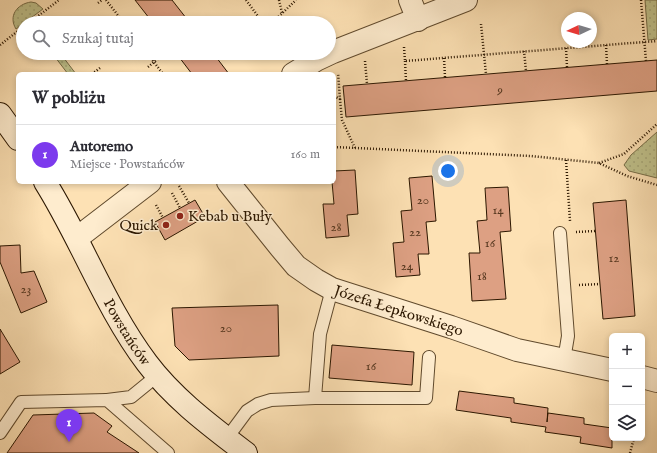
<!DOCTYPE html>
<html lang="pl">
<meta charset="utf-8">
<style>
body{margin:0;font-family:"IM FELL English",serif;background:#f7f7f7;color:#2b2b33}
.controls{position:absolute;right:12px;bottom:12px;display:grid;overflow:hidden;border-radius:6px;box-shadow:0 2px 6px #0003}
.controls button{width:36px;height:36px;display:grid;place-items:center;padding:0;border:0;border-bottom:1px solid #e1e1e2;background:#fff;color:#2b2b33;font:20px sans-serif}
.compass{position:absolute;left:561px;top:12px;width:36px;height:36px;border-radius:50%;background:#fff;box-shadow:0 2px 6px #0003;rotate:266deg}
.you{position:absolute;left:448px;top:171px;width:14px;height:14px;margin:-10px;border:3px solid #fff;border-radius:50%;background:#1a73e8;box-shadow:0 0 0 6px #1a73e833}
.badge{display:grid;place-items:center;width:26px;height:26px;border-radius:50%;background:#7c3aed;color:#fff;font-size:13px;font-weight:700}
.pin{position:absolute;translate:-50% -33px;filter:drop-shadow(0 1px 2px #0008)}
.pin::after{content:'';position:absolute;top:21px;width:14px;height:12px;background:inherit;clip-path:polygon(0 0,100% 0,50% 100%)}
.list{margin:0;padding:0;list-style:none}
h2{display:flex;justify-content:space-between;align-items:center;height:52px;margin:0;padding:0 16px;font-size:17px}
h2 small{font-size:13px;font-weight:400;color:#7c7c81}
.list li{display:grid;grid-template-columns:26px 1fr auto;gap:12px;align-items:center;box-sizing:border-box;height:60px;padding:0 16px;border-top:1px solid #e1e1e2}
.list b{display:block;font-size:15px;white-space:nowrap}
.list p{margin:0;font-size:13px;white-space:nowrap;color:#7c7c81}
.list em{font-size:13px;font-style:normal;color:#7c7c81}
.icon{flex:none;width:22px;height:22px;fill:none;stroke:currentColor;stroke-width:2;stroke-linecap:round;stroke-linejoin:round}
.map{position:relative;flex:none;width:657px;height:453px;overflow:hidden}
.search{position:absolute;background:#fff;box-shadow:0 2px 6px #0003;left:16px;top:16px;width:320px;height:44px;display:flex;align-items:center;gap:10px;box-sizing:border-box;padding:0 14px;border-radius:22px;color:#7c7c81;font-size:15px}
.panel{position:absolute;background:#fff;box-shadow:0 2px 6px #0003;left:16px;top:72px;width:320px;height:112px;border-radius:6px}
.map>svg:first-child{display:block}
</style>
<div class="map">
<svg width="657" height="453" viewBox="0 0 657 453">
<defs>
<pattern id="grass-dots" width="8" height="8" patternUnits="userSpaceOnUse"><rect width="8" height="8" fill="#c0c28c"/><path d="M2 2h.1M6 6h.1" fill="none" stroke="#a5a677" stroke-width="1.8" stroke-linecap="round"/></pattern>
</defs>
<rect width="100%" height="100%" fill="#fde1b4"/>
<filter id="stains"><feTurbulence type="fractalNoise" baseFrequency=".005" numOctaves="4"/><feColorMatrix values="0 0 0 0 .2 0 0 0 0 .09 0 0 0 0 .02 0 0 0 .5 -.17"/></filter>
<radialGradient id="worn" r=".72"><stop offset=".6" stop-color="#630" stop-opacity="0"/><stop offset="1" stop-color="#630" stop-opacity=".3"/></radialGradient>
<g fill="url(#grass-dots)" stroke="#766c46">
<polygon points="645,0 657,0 657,39 648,40"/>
<path d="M31 2 36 3 43 9 16 29C8 16 17 4 31 2Z"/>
<polygon points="52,53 60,53 76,74 68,74"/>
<polygon points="657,132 657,178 629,171 624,165 631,155"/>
</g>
<g fill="#dda083" stroke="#2c1700">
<polygon points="135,0 172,0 190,23 153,23"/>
<polygon points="176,53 213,53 229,74 192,74"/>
<polygon points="657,60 657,91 346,117 343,86"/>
<polygon points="355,170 358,214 347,215 349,236 326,238 323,204 334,204 332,182 334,182 334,171"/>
<polygon points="432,176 436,221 426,222 429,254 418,254 420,275 396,277 393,243 404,242 401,211 412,210 409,178"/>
<polygon points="508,187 511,231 500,232 506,299 472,301 469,253 480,253 477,221 487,220 485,188"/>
<polygon points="195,200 205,217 165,240 155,222"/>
<polygon points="626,200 635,316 603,319 593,203"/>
<polygon points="20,245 21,273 34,271 47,302 21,313 0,262 0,246"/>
<polygon points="278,305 279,356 189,360 175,346 172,308"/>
<polygon points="0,329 20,362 0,374"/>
<polygon points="332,345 414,352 412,385 329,378"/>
<polygon points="459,391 514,398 514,403 548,408 547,422 548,413 584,418 584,424 612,428 612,448 580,443 581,437 545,432 546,427 511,422 511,418 456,410"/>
<polygon points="94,413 112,426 107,432 139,453 7,453 33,415"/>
</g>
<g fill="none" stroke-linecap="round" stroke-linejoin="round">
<g stroke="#604a2d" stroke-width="14">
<g id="lane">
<polyline points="560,233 568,336 564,360"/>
<polyline points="315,398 320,334 332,289"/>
<polyline points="107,400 131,397 158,375"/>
<polyline points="0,433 21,402 107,400 168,453"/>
<polyline points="227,438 247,411 258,404 271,400 315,398 426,398 429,357"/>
</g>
</g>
<g stroke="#604a2d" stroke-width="24">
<g id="street">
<polyline points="410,0 418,20"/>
<polyline points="293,74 316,60 333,52 466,0"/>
<path id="s1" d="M228 182 280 247 296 266 316 280 332 289 451 327 517 350 612 370"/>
<polyline points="77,238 150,182"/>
<polyline points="642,377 657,381"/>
</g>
</g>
<g stroke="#2c1700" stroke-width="24">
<g id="secondary">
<polyline points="0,114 18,139"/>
<path id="s2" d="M45 182C82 241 105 307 147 363 174 399 211 426 246 453"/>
</g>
</g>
<g stroke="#2c1700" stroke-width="2.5" stroke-dasharray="1 2" stroke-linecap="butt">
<polyline points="106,0 124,23"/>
<polyline points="246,0 263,23"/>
<polyline points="279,0 282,13"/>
<polyline points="641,0 646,61"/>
<polyline points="98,3 102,0"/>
<polyline points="29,23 59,0"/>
<polyline points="139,23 148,16"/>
<polyline points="272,23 296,0"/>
<polyline points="481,24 486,74"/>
<polyline points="0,45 23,27"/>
<polyline points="606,45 607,64"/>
<polyline points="404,47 405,61 657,41"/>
<polyline points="566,48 567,67"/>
<polyline points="524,51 526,71"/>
<polyline points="147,53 163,74"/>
<polyline points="444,58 445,77"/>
<polyline points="365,61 367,84"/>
<polyline points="405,61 406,81"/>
<polyline points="148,67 165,53"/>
<polyline points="92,74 100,68"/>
<polyline points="334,96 340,99 338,73"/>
<polyline points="340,99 342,120 355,148"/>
<polyline points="334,147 531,156 599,163 627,176 657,185"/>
<polyline points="566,160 570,221"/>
<polyline points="599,163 624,154 657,124"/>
<polyline points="179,186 189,203"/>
<polyline points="172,193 180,208"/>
<polyline points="156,205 163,218"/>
<polyline points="576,232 595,231"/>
<polyline points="579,285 600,284"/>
<polyline points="630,453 634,438"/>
</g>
<use href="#lane" stroke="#feecce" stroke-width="12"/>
<use href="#street" stroke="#feecce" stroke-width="22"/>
<use href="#secondary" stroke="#feecce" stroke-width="22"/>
</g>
<g fill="#8f2418" stroke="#feecce" stroke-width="1.5">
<circle cx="180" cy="216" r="4"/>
<circle cx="166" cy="225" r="4"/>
</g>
<g text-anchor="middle" stroke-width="3" stroke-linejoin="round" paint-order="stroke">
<g font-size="13" fill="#583921">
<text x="500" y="94">9</text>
<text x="423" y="204">20</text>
<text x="498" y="214">14</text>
<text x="336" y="231">28</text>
<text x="415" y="236">22</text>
<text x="490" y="247">16</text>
<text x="614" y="262">12</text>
<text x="407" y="270">24</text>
<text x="482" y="280">18</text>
<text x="26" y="293">23</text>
<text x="226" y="332">20</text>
<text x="371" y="370">16</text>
</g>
<g font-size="15" fill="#2c1700" stroke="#feecce" text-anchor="start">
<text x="188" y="221">Kebab u Buły</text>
<text x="158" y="230" text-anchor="end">Quick</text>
</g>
<g font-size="15" fill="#2c1700" stroke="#feecce">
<text dy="5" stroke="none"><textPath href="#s1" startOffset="221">Józefa Łepkowskiego</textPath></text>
<text dy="5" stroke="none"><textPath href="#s2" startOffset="171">Powstańców</textPath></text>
</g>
</g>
<rect width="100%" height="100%" filter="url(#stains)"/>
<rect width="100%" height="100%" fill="url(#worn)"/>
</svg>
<div class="controls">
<button>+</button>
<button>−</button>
<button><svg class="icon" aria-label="layers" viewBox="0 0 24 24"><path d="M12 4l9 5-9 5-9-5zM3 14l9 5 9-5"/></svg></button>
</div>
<svg class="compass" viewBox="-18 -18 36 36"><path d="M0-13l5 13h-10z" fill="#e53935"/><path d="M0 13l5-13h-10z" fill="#7c7c81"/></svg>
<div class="you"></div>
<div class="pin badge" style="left:69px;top:442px">1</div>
<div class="search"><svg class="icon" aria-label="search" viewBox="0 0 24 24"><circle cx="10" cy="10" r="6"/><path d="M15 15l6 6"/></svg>Szukaj tutaj</div>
<section class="panel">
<h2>W pobliżu<small></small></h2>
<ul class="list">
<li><span class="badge">1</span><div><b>Autoremo</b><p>Miejsce · Powstańców</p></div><em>160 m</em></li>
</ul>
</section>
</div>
